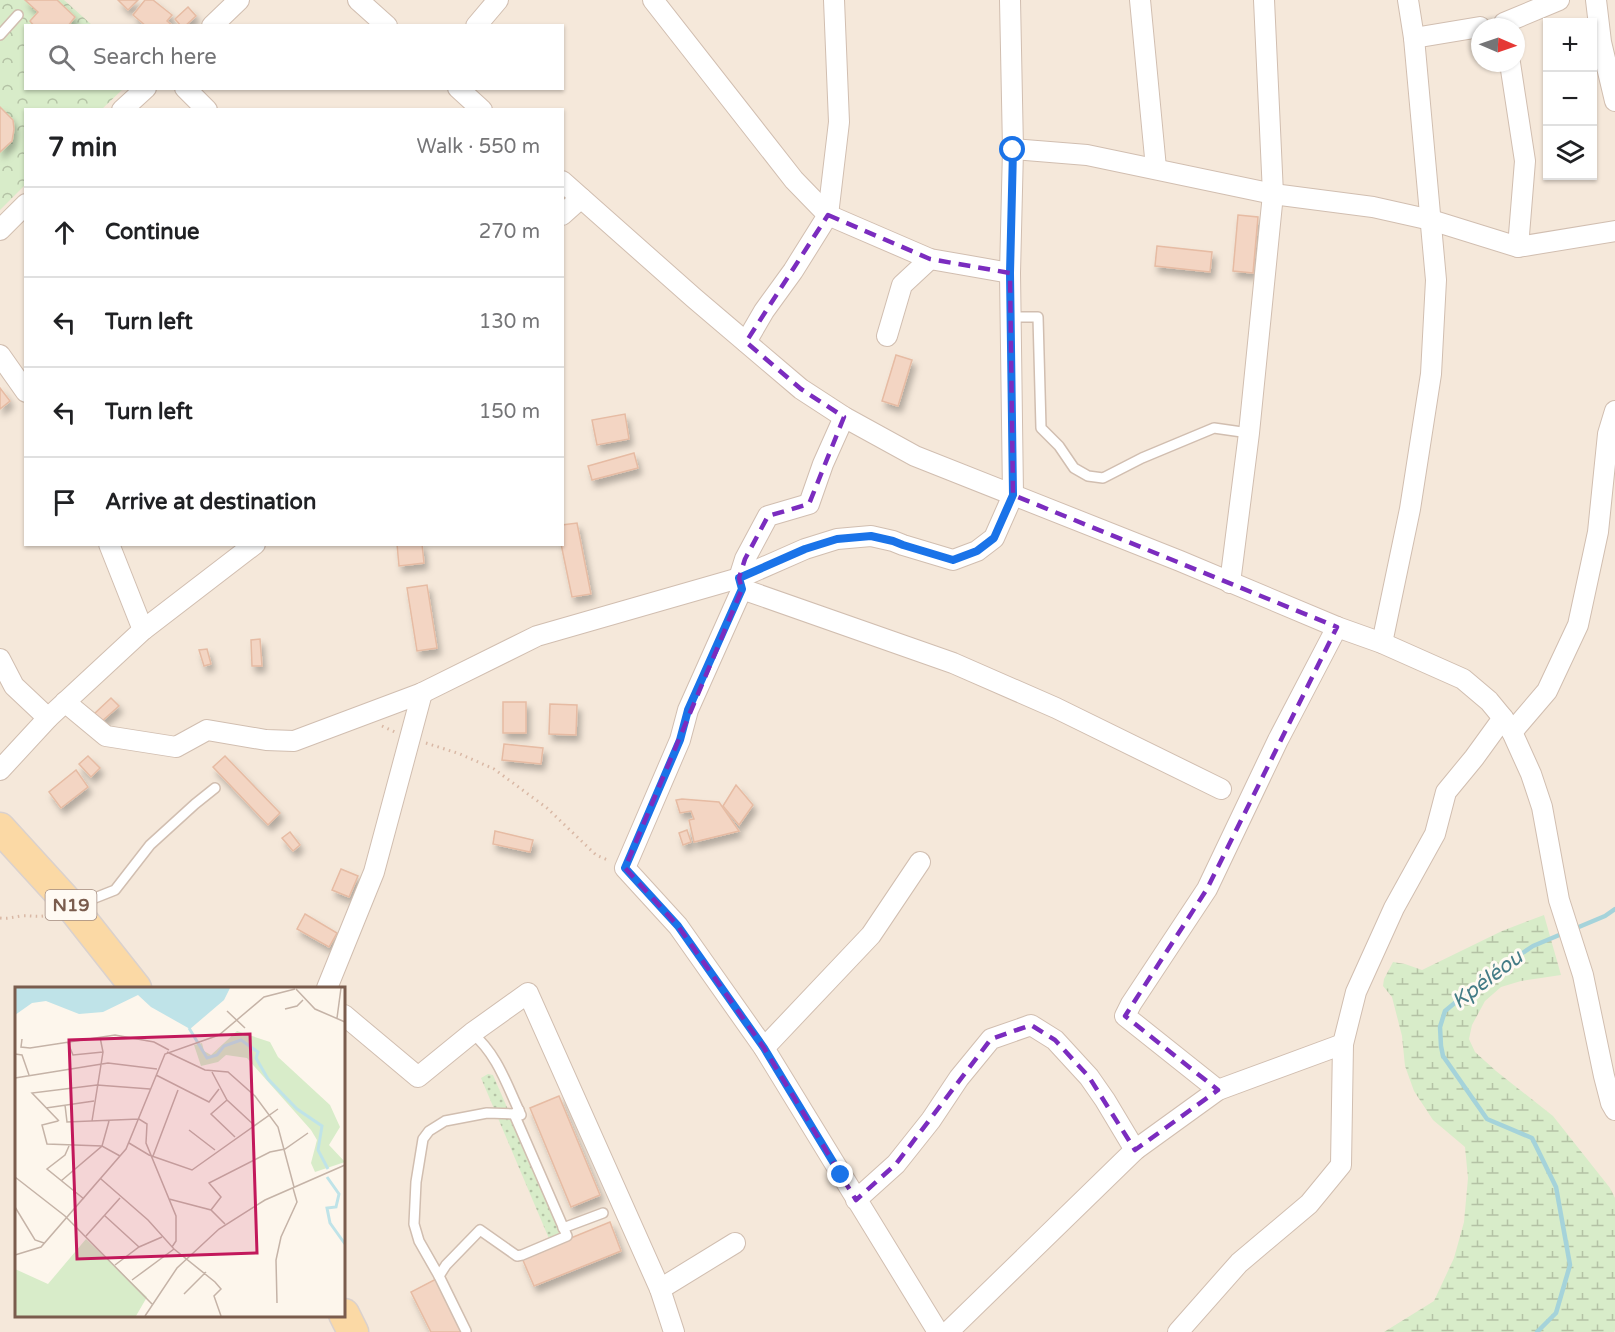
<!DOCTYPE html>
<meta charset="utf-8">
<style>
body{margin:0;font-family:"Varela Round",sans-serif;background:#f2f2f2;color:#202124}
.controls{position:absolute;right:18px;top:18px;display:grid;overflow:hidden;border-radius:0px;box-shadow:0 2px 4px #0004}
.controls button{width:54px;height:54px;display:grid;place-items:center;padding:0;border:0;border-bottom:2px solid #e0e0e0;background:#fff;color:#202124;font:30px sans-serif}
.compass{position:absolute;left:1471px;top:18px;width:54px;height:54px;border-radius:50%;background:#fff;box-shadow:0 2px 4px #0004;rotate:92deg}
.stop{position:absolute;width:18px;height:18px;margin:-14px;border:4px solid #1a73e8;border-radius:50%;background:#fff}
.stop.end{background:#1a73e8;border-color:#fff;box-shadow:0 2px 6px #0008}
.list{margin:0;padding:0;list-style:none}
h2{display:flex;justify-content:space-between;align-items:center;height:78px;margin:0;padding:0 24px;font-size:26px}
h2 small{font-size:20px;font-weight:400;color:#757577}
.list li{display:grid;grid-template-columns:39px 1fr auto;gap:18px;align-items:center;box-sizing:border-box;height:90px;padding:0 24px;border-top:2px solid #e0e0e0}
.list b{display:block;font-size:22px;white-space:nowrap}
.list em{font-size:20px;font-style:normal;color:#757577}
.icon{flex:none;width:33px;height:33px;fill:none;stroke:currentColor;stroke-width:2;stroke-linecap:round;stroke-linejoin:round}
.map{position:relative;flex:none;width:1615px;height:1332px;overflow:hidden}
.search{position:absolute;background:#fff;box-shadow:0 2px 4px #0004;left:24px;top:24px;width:540px;height:66px;display:flex;align-items:center;gap:15px;box-sizing:border-box;padding:0 21px;border-radius:0px;color:#757577;font-size:22px}
.panel{position:absolute;background:#fff;box-shadow:0 2px 4px #0004;left:24px;top:108px;width:540px;height:438px;border-radius:0px}
.map>svg:first-child{display:block}
</style>
<div class="map">
<svg width="1615" height="1332" viewBox="0 0 1615 1332">
<defs>
<pattern id="grass-dots" width="8" height="8" patternUnits="userSpaceOnUse" patternTransform="scale(1.5)"><rect width="8" height="8" fill="#d8ecc9"/><path d="M2 2h.1M6 6h.1" fill="none" stroke="#b4c2a5" stroke-width="1.8" stroke-linecap="round"/></pattern>
<pattern id="forest-crowns" width="20" height="18" patternUnits="userSpaceOnUse" patternTransform="scale(1.5)"><rect width="20" height="18" fill="#d8ecc9"/><path d="M2 6a3 3 0 1 1 6 0M12 15a3 3 0 1 1 6 0" fill="none" stroke="#b4c2a5"/></pattern>
<pattern id="wetland-marsh" width="20" height="14" patternUnits="userSpaceOnUse" patternTransform="scale(1.5)"><rect width="20" height="14" fill="#d8ecc9"/><path d="M1 5h8M5 5V1M11 12h8M15 12V8" fill="none" stroke="#b4c2a5"/></pattern>
<filter id="shadow"><feDropShadow dx="3.5" dy="6" stdDeviation="3" flood-color="#0004"/></filter>
</defs>
<rect width="100%" height="100%" fill="#fdf6ec"/>
<path fill="#f5e8da" fill-rule="evenodd" d="M0 0H1615V1332H0ZM1548 22H1592V176H1548ZM26 26H562V88H26ZM1480 27H1516V63H1480ZM26 110H562V544H26ZM16 988H344V1316H16Z"/>
<polygon fill="url(#grass-dots)" points="488,1074 493,1075 562,1234 550,1241 481,1078"/>
<polygon fill="url(#forest-crowns)" points="0,0 64,0 92,25 26,26 26,88 123,89 102,109 26,110 25,185 0,210"/>
<polygon fill="url(#wetland-marsh)" points="1544,915 1561,975 1521,981 1501,987 1485,1001 1472,1025 1469,1039 1475,1052 1496,1071 1553,1116 1610,1188 1615,1198 1615,1330 1614,1332 1384,1332 1434,1301 1454,1258 1464,1222 1468,1178 1465,1147 1433,1120 1414,1091 1405,1066 1402,1036 1392,997 1383,986 1384,979 1393,962 1405,964 1422,970 1502,931"/>
<g fill="none" stroke-linecap="round" stroke-linejoin="round">
<g stroke="#a5d3da" stroke-width="4.5">
<polyline points="1574,929 1605,916 1615,909"/>
<polyline points="1537,1332 1556,1313 1570,1265 1556,1187 1532,1138 1487,1119 1443,1056 1441,1046 1440,1027 1445,1011 1485,978 1533,946 1564,933"/>
</g>
</g>
<g fill="#f3d5c3" stroke="#e6bba3" stroke-width="1.5" filter="url(#shadow)">
<polygon points="25,0 57,0 75,17 68,26 34,26 30,21 38,12"/>
<polygon points="118,0 138,0 128,10"/>
<polygon points="145,0 153,0 172,15 167,21 173,26 146,26 133,15"/>
<polygon points="188,7 196,16 185,26 181,26 175,19"/>
<polygon points="0,107 13,120 14,129 12,141 0,152"/>
<polygon points="1238,215 1258,217 1253,273 1233,271"/>
<polygon points="1157,246 1212,252 1210,272 1155,266"/>
<polygon points="896,355 912,360 898,406 882,401"/>
<polygon points="0,388 10,401 0,409"/>
<polygon points="625,414 629,439 597,445 592,420"/>
<polygon points="634,453 638,468 592,480 588,466"/>
<polygon points="577,523 591,594 572,597 561,544 562,525"/>
<polygon points="397,544 422,544 424,563 399,566"/>
<polygon points="427,585 437,648 417,651 407,588"/>
<polygon points="260,639 262,666 252,666 251,640"/>
<polygon points="207,649 211,664 204,666 199,650"/>
<polygon points="111,698 119,706 101,722 94,714"/>
<rect x="503" y="702" width="23" height="31"/>
<polygon points="550,704 577,705 576,735 549,734"/>
<polygon points="504,744 543,748 541,764 502,760"/>
<polygon points="88,756 100,768 91,777 79,764"/>
<polygon points="225,756 280,813 268,825 213,767"/>
<polygon points="76,770 88,787 61,808 49,792"/>
<polygon points="736,785 753,805 739,825 723,806"/>
<polygon points="682,799 719,802 739,831 694,842 689,820 694,819 691,811 680,813 676,800"/>
<polygon points="687,830 691,842 683,845 679,833"/>
<polygon points="495,831 533,840 530,852 493,844"/>
<polygon points="290,832 300,845 293,851 282,838"/>
<polygon points="341,869 358,876 349,897 332,890"/>
<polygon points="305,914 337,933 329,947 297,929"/>
<polygon points="559,1096 600,1195 571,1207 530,1108"/>
<polygon points="610,1222 621,1251 534,1286 522,1258"/>
<polygon points="438,1278 464,1332 431,1332 411,1292"/>
</g>
<g fill="none" stroke-linecap="round" stroke-linejoin="round">
<g stroke="#d1beb0" stroke-width="12">
<g id="service">
<polyline points="0,35 18,15"/>
<polyline points="1011,317 1038,317 1041,428 1059,446 1074,468 1088,476 1103,478 1142,458 1214,428 1249,433"/>
<polyline points="77,905 115,890 150,845 195,804 215,788"/>
<path d="M472 1033C498 1055 507 1086 521 1115"/>
<polyline points="563,1228 603,1213"/>
<polyline points="439,1276 446,1265 480,1230 517,1256 522,1255 567,1236 514,1114"/>
<polyline points="466,1331 439,1276 419,1241 414,1224 416,1182 423,1139 429,1131 445,1121 487,1113 514,1114 519,1110"/>
</g>
</g>
<g stroke="#d1beb0" stroke-width="22">
<g id="minor">
<polyline points="358,0 387,26"/>
<polyline points="653,0 794,180 828,215 930,259 1010,273"/>
<polyline points="1140,0 1156,168"/>
<polyline points="1596,0 1601,42 1615,101"/>
<polyline points="212,26 239,0"/>
<polyline points="476,26 498,0"/>
<polyline points="1505,27 1504,23 1559,0"/>
<polyline points="1414,38 1480,27"/>
<polyline points="1510,63 1525,161 1518,247"/>
<polyline points="185,88 207,110"/>
<polyline points="458,88 482,110"/>
<polyline points="122,110 146,88"/>
<polyline points="1013,149 1087,155 1273,194 1373,207 1431,220 1518,247 1615,231"/>
<polyline points="562,181 694,298 801,389 844,417 915,456 1180,561 1337,627 1382,643 1463,679 1489,701 1503,718 1512,732 1531,774 1542,807 1559,900 1583,975 1604,1076 1611,1103 1615,1110"/>
<polyline points="562,215 581,198"/>
<polyline points="0,230 26,204"/>
<polyline points="887,336 902,285 930,259"/>
<polyline points="746,342 764,311 793,271 828,215 839,122 834,0"/>
<polyline points="0,355 26,392"/>
<polyline points="844,417 823,464 809,504 768,516 745,559 739,578 742,589 688,710 680,740 625,868 678,926 764,1048 938,1332"/>
<polyline points="109,544 143,630"/>
<polyline points="1230,583 1249,433 1273,194 1264,0"/>
<polyline points="742,589 953,663 1056,708 1221,789"/>
<polyline points="1382,643 1410,509 1431,374 1436,280 1414,38 1408,0"/>
<polyline points="0,659 14,686 48,718"/>
<polyline points="65,702 106,736 176,747 207,730 266,740 294,741 422,693 537,636 739,578 805,549 837,539 871,536 893,541 903,545 953,560 977,551 994,538 1013,495 1010,273 1013,149 1010,0"/>
<polyline points="1512,732 1547,691 1578,625 1598,532 1608,434 1615,411"/>
<polyline points="0,770 48,718 143,630 255,544"/>
<polyline points="327,988 374,872 422,693"/>
<polyline points="344,1015 418,1077 472,1033 528,993 660,1289 674,1332"/>
<polyline points="764,1048 871,935 920,862"/>
<polyline points="1218,1090 1125,1016 1131,1004 1207,889 1278,740 1337,627"/>
<polyline points="856,1200 896,1164 931,1120 959,1078 991,1039 1031,1025 1055,1040 1089,1077 1105,1100 1135,1150"/>
<polyline points="660,1289 735,1243"/>
<polyline points="948,1332 1135,1150 1218,1090 1343,1044"/>
<polyline points="1178,1332 1239,1263 1309,1204 1341,1165 1343,1044 1356,992 1394,908 1435,834 1446,792 1474,758 1503,718"/>
</g>
</g>
<g stroke="#dad1cd" stroke-width="33">
<g id="primary">
<polyline points="0,828 72,907 136,988"/>
<polyline points="344,1314 353,1332"/>
</g>
</g>
<g stroke="#d9b8a5" stroke-width="3" stroke-dasharray="1.5 4.5" stroke-linecap="butt">
<polyline points="382,726 395,732"/>
<polyline points="426,743 460,754 494,769 547,808 596,855 610,861"/>
<path d="M0 918C8 919 14 917 21 916 32 915 36 918 48 915"/>
</g>
<use href="#service" stroke="#fff" stroke-width="9"/>
<use href="#minor" stroke="#fff" stroke-width="20"/>
<use href="#primary" stroke="#fbd9a5" stroke-width="30"/>
</g>
<g fill="none" stroke-linecap="round" stroke-linejoin="round">
<polyline stroke="#1a73e8" stroke-width="8" points="841,1175 764,1048 678,926 625,868 680,740 688,710 742,589 739,578 805,549 837,539 871,536 893,541 903,545 953,560 977,551 994,538 1013,495 1010,273 1013,150"/>
</g>
<path fill="none" stroke="#7b2cbf" stroke-width="4.5" stroke-dasharray="12 8" stroke-linejoin="round" d="M828 215 930 259 1010 273 1013 495 1337 627 1207 889 1125 1016 1218 1090 1135 1150 1089 1077 1055 1040 1031 1025 991 1039 896 1164 856 1200 764 1048 678 926 625 868 742 589 739 578 745 559 768 516 809 504 844 417 801 389 746 342Z"/>
<g text-anchor="middle" stroke-width="6" stroke-linejoin="round" paint-order="stroke">
<rect fill="#fffaf3" stroke="#a28b7f" stroke-width="1.5" x="45.5" y="890" width="51" height="30" rx="4.5"/>
<g font-size="18" font-weight="bold" fill="#7a5c4d">
<text x="71" y="911">N19</text>
</g>
<g font-size="21" font-style="italic" fill="#437c86" stroke="#fffaf3">
<text transform="translate(1487 979) rotate(-37)" y="7">Kpéléou</text>
</g>
</g>
<g transform="translate(15 987)">
<rect width="330" height="330" fill="#fdf6ec"/>
<path d="M71 252 132 310 121 329H0V282L33 297Z" fill="#d8ecc9"/>
<path d="M222 44 255 55 263 70 315 118 325 140 314 158 330 175 300 185 296 176 302 153 296 143 232 71 211 68 203 75 186 79 179 58 187 56 189 64 196 68Z" fill="#d8ecc9"/>
<path d="M0 1H215L209 13 175 42 136 20 123 8 88 25 64 27 31 14 17 16 0 28Z" fill="#bfe3e8"/>
<path fill="none" stroke="#bfe3e8" stroke-width="3" d="M174 41 192 71 202 68 209 59 226 53 243 65 241 71 253 92 282 122 307 139 303 163 313 182M312 190 324 207 321 220 312 221 315 236 330 257"/>
<path fill="none" stroke="#c5b3a7" stroke-width="1.5" d="M281 2 300 22 330 35M270 22 282 19 288 13M212 24 230 41M322 31 326 1M7 52 6 60 15 61 100 48 139 55 154 63M53 56 58 68 88 65M152 65 190 83 213 85 240 109 263 140 279 200M0 67 7 68 14 88M197 85 212 113 239 138M141 88 194 115 204 102M0 91 93 76 142 82M212 113 196 127 220 150M50 118 52 135 124 132 132 137 131 156 161 229V254L157 260M31 121 79 114M43 134 27 138 32 157 87 159 105 169M44 134 17 106 82 98 135 102M77 134 88 65 85 50M174 143 200 163M114 156 134 168 177 183 263 122M54 159 50 168 32 182 69 212M138 169 163 103M0 190 50 229 137 317M86 192 133 233 159 262 200 295 206 302 199 309 206 329M46 194 87 159 94 134M154 212 196 223 210 237M0 220 20 253 29 256M196 223 206 210 194 196 255 165 270 162 293 146M89 228 124 260M71 249 105 211M0 268 26 260 111 162 150 67 204 48 249 10 280 2M100 278 124 260 147 250M117 293 159 262M169 307 191 285M262 316 261 273 266 250 282 215 278 201M130 329 162 281 204 242 250 213 330 178"/>
<path fill="#c2185b" fill-opacity="0.15" stroke="#c2185b" stroke-width="3" d="M235 47 242 266 62 272 54 53Z"/>
<rect width="330" height="330" fill="none" stroke="#7a5c4d" stroke-width="3"/>
</g>
</svg>
<div class="controls">
<button>+</button>
<button>−</button>
<button><svg class="icon" aria-label="layers" viewBox="0 0 24 24"><path d="M12 4l9 5-9 5-9-5zM3 14l9 5 9-5"/></svg></button>
</div>
<svg class="compass" viewBox="-18 -18 36 36"><path d="M0-13l5 13h-10z" fill="#e53935"/><path d="M0 13l5-13h-10z" fill="#757577"/></svg>
<div class="stop" style="left:1013px;top:150px"></div>
<div class="stop end" style="left:841px;top:1175px"></div>
<div class="search"><svg class="icon" aria-label="search" viewBox="0 0 24 24"><circle cx="10" cy="10" r="6"/><path d="M15 15l6 6"/></svg>Search here</div>
<section class="panel">
<h2>7 min<small>Walk · 550 m</small></h2>
<ul class="list">
<li><svg class="icon" aria-label="ahead" viewBox="0 0 24 24"><path d="M12 20V5M6 11l6-6 6 6"/></svg><div><b>Continue</b></div><em>270 m</em></li>
<li><svg class="icon" aria-label="left" viewBox="0 0 24 24"><path d="M17 20v-9H6M10 6l-5 5 5 5"/></svg><div><b>Turn left</b></div><em>130 m</em></li>
<li><svg class="icon" aria-label="left" viewBox="0 0 24 24"><path d="M17 20v-9H6M10 6l-5 5 5 5"/></svg><div><b>Turn left</b></div><em>150 m</em></li>
<li><svg class="icon" aria-label="arrive" viewBox="0 0 24 24"><path d="M6 21V4h12l-3 4 3 4H6"/></svg><div><b>Arrive at destination</b></div></li>
</ul>
</section>
</div>
